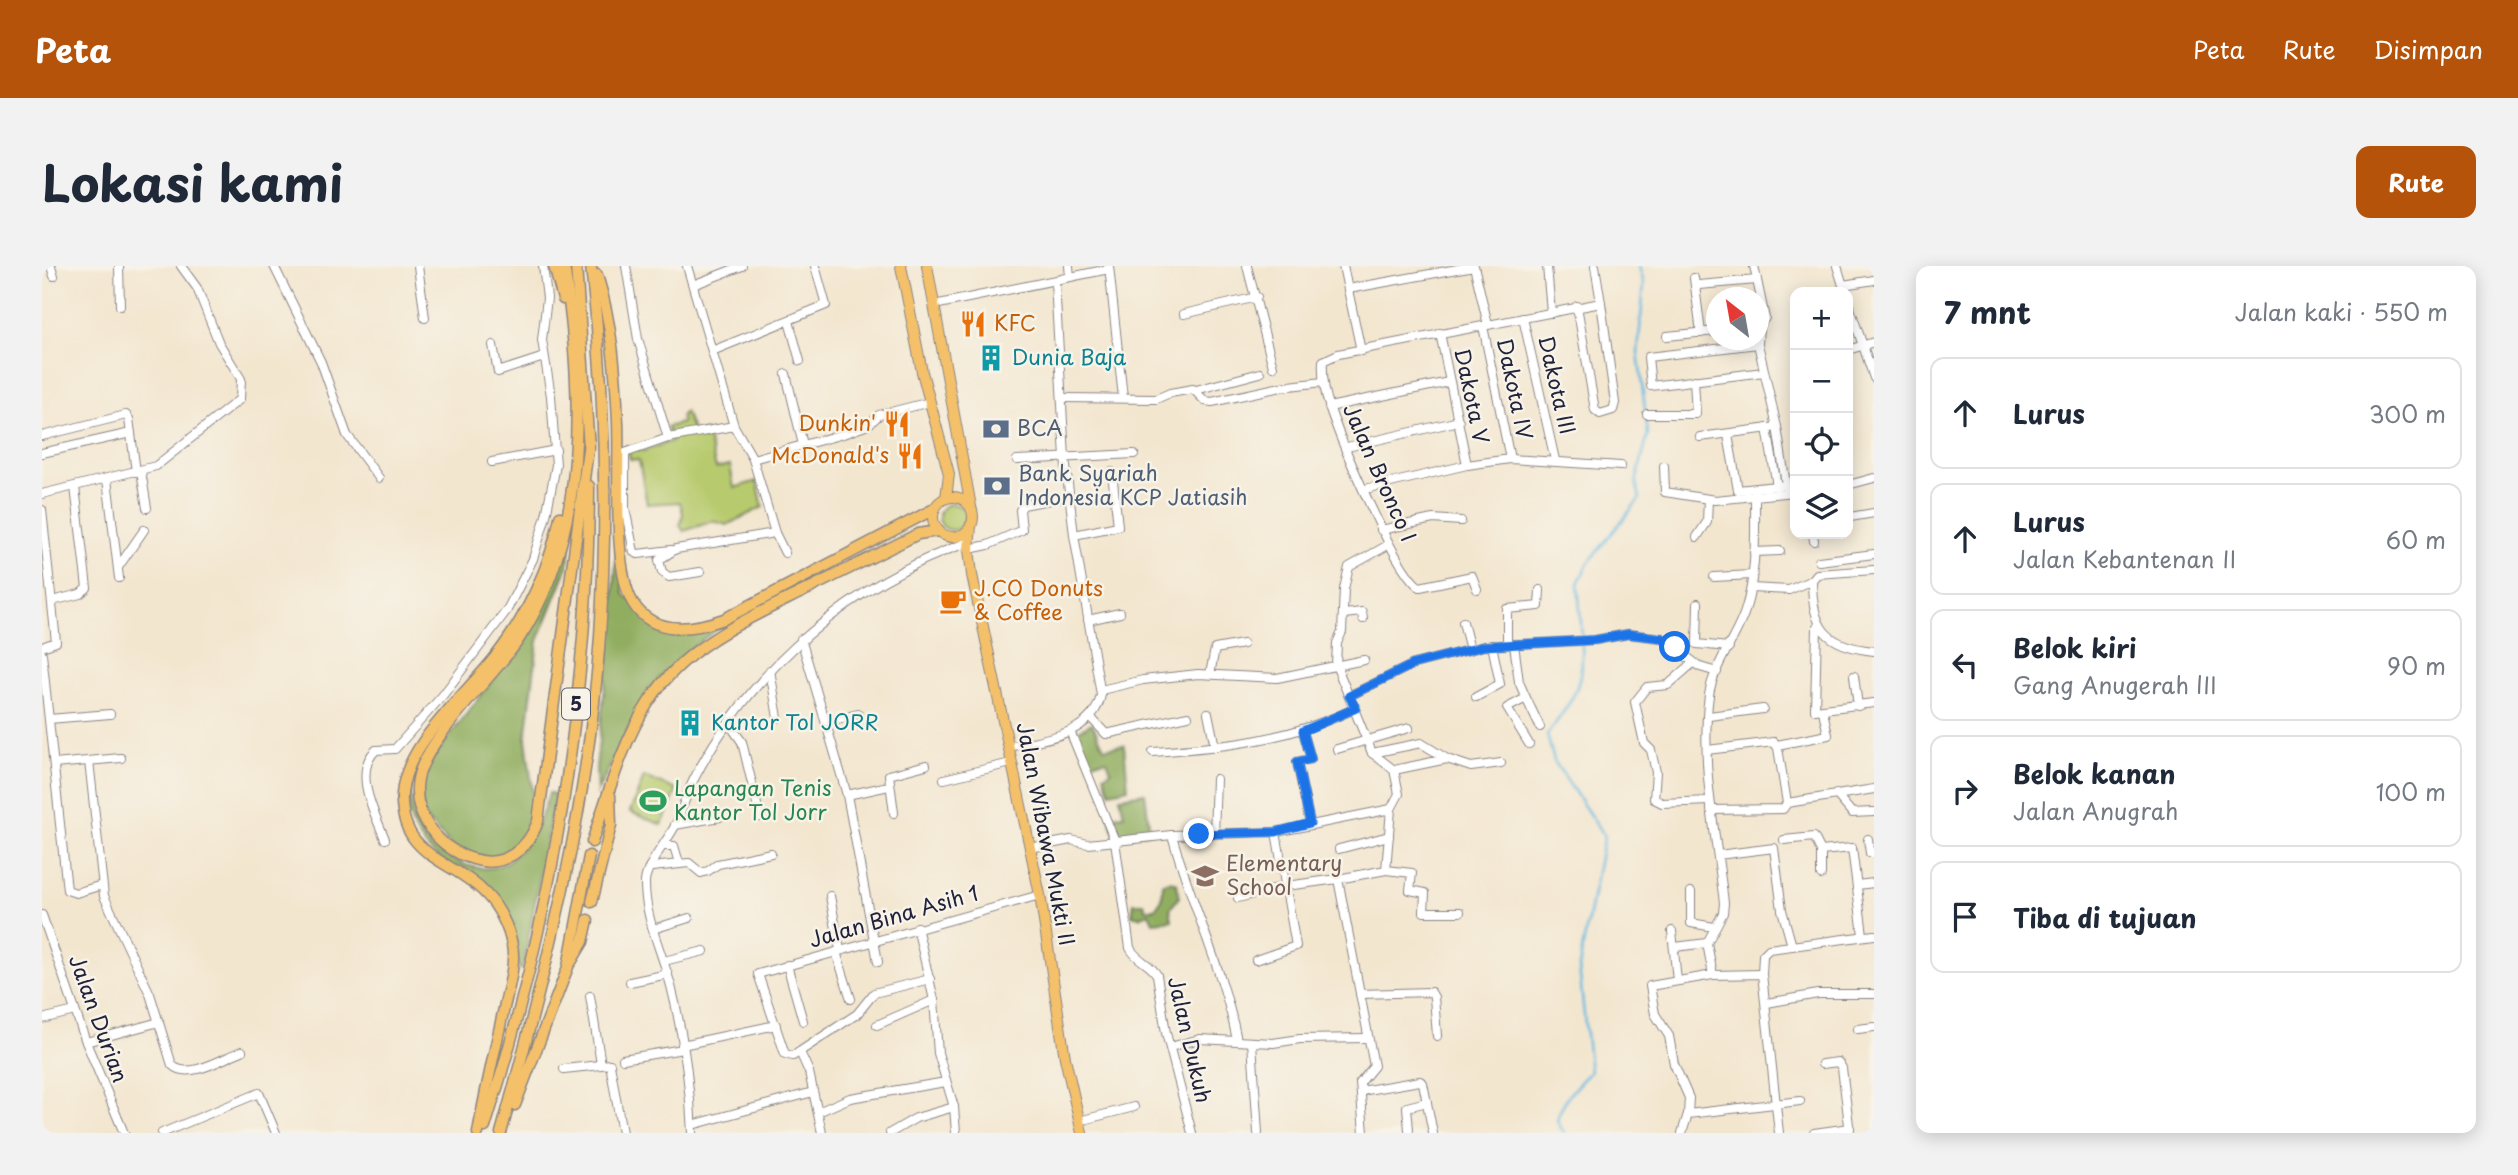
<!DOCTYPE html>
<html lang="id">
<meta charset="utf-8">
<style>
body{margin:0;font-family:"Playpen Sans",sans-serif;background:#f2f2f3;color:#1f2937}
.controls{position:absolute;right:21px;top:21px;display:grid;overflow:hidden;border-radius:14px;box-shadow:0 4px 18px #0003}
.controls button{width:63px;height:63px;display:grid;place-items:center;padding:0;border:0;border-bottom:2px solid #e0e1e3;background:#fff;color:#1f2937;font:35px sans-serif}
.compass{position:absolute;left:1664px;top:21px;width:63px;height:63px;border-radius:50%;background:#fff;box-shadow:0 4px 18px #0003;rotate:329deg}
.stop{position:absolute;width:21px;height:21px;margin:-16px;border:5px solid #1a73e8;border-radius:50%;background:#fff}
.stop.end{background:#1a73e8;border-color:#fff;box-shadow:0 2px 7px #0008}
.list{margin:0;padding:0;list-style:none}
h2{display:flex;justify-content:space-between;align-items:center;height:91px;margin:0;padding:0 28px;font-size:30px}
h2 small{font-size:23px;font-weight:400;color:#747a83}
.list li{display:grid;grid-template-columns:46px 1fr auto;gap:21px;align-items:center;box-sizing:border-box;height:112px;margin:0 14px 14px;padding:0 14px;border:2px solid #e0e1e3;border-radius:14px}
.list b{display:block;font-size:26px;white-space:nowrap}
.list p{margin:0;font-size:23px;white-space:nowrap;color:#747a83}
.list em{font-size:23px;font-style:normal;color:#747a83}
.icon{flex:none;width:38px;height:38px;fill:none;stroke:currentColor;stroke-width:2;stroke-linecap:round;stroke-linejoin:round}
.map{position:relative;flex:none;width:1832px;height:867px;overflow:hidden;border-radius:14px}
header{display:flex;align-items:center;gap:42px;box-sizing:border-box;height:98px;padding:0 35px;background:#b45309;color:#fff}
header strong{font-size:33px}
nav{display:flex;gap:38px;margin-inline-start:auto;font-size:24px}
.intro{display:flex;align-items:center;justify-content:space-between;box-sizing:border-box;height:168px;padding:0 42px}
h1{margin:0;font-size:49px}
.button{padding:18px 32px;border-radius:14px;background:#b45309;color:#fff;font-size:24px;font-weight:700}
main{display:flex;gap:42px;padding:0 42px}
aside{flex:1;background:#fff;border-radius:14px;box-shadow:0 4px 18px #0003}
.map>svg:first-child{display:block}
</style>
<header>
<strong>Peta</strong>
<nav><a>Peta</a><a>Rute</a><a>Disimpan</a></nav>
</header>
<div class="intro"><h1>Lokasi kami</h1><a class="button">Rute</a></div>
<main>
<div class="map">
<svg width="1832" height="867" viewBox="0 0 1832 867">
<rect width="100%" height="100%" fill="#f7f3e8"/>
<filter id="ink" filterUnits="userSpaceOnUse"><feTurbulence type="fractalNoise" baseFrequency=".0143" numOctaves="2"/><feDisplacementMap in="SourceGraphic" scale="14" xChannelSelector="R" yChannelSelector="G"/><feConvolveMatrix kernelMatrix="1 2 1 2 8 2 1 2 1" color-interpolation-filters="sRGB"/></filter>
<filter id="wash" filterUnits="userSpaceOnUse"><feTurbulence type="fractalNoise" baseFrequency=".00686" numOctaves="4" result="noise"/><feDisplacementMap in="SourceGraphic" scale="28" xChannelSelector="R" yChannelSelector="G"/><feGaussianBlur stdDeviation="1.57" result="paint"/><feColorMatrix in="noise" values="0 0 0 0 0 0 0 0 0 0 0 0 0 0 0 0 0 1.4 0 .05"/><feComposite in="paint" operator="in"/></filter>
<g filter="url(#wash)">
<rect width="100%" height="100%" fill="#f3e6cf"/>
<g fill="#b7ca6d" stroke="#6c7654" stroke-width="2">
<polygon points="643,146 652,168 664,165 674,202 688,199 692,222 715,215 721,241 685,259 671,255 642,265 638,260 641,248 638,236 605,238 597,194 588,193 585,180 602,185 630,175 625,161 640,157 639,150"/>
<circle cx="910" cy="251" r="13"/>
<polygon points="602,511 635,524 620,559 588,546"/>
</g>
<g fill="#91ae60" stroke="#5a684e" stroke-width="2">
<polygon points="532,248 526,300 496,375 484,473 492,537 491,553 478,579 450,592 415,586 382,551 378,517 382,503 474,384 523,279"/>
<path d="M575 278 582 328C621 362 627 376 681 358L642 388 607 423 555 526 554 502 570 355Z"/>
<polygon points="1050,457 1062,482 1082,479 1086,522 1068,526 1062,509 1069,505 1065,494 1047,496 1032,467"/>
<path d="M379 492C377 505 368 514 369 528 369 537 372 551 376 559 388 587 438 616 466 595 488 578 500 552 507 527L513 528 481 701 478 704C469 679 470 654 455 632 442 614 423 608 406 598 378 582 361 552 366 521 368 510 371 498 379 492Z"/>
<polygon points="1103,527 1108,566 1074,573 1067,550 1082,549 1078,531"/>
<polygon points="1128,615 1135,617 1137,631 1128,643 1130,654 1111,656 1107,647 1097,651 1090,649 1092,637 1102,637 1104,643 1113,643 1120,633 1121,617"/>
</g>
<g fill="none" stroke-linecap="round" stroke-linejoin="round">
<g stroke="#64b9e0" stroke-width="2.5">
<polyline points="1540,371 1536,317 1547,296 1598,232 1594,217 1606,168 1596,86 1602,18 1597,0"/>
<path d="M1522 867 1515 855C1519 835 1534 820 1548 806L1537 701 1562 570 1512 495 1505 469C1529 436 1542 422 1540 379"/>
</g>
</g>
</g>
<g filter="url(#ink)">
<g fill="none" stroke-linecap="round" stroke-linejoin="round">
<g stroke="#8a8485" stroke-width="10">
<g id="minor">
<polyline points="9,0 12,10"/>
<polyline points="77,0 78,40"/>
<polyline points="232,0 279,96 305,169 337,212"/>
<polyline points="376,0 383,52"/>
<polyline points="584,0 596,73 626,172 692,160"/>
<polyline points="645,0 692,160 711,193 733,267 743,287"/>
<polyline points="1027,0 1028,11"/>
<polyline points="1067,0 1081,132"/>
<polyline points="1205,0 1231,101"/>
<polyline points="1301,0 1319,85"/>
<polyline points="1505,0 1509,47"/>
<polyline points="1712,0 1723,52 1717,60 1716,78 1735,161 1745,225"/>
<polyline points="1795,0 1803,26"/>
<polyline points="1652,12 1659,67"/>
<polyline points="651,19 700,0"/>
<polyline points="1657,19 1715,14"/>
<polyline points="1801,19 1832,14"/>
<polyline points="1306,23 1432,0 1446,59"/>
<polyline points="1806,36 1832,112"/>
<polyline points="892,39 1067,3"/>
<polyline points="1535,40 1553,144 1558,148 1571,144 1573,137 1559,37"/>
<polyline points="1142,48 1215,31"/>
<polyline points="1481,52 1513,194"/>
<polyline points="747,55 758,95"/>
<polyline points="1441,60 1468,193"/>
<polyline points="1398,67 1425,199"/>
<polyline points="1625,70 1674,65"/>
<polyline points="1716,78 1606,91 1609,120 1722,106"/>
<polyline points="451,79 456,106 502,91"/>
<polyline points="1806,84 1832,76"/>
<polyline points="670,85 784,39 773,0"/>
<polyline points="744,108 761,179"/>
<polyline points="1154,124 1218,107"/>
<polyline points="1021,132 1114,133 1128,127 1151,123 1163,135 1170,136 1239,121 1281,116"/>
<polyline points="1287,141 1407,116"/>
<polyline points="1605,148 1654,148 1652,114"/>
<polyline points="1725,162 1735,220"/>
<polyline points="1686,169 1696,224 1744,219"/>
<polyline points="0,170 84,149 87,153 94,206"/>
<polyline points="1658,171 1735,161"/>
<polyline points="626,172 583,187 583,242 592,286 596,288 629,284"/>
<polyline points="1305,181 1417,155"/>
<polyline points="0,187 89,167"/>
<polyline points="711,193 801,168 826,159 837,149 888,136"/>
<polyline points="975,194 1092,188"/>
<polyline points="450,196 514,184"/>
<polyline points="1622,200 1623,226 1673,234 1753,226"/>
<polyline points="99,205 105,242"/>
<polyline points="65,213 77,312"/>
<polyline points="1806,219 1832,212"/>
<polyline points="1323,223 1425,199 1468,193 1579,200"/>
<polyline points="0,228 114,200 198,133 199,113 177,77 155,22 139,0"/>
<path d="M1713 229C1713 267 1715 308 1703 345 1694 373 1671 400 1667 429 1658 498 1674 568 1682 637L1681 647 1665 677 1671 709 1720 708 1737 867"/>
<polyline points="0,244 14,376 0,381"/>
<polyline points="1808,251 1832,247"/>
<polyline points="1339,264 1391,253 1419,255"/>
<polyline points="1771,268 1772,275"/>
<polyline points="1032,269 1076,260 1070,206"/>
<polyline points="1655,271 1665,256 1666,233"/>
<polyline points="927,283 946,279 980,264 978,244 981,239 1028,230"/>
<polyline points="1712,286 1738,285"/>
<polyline points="1777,295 1832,288"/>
<polyline points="77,300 102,264"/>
<path d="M1832 304 1775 308 1770 314C1770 362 1783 380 1832 385"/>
<polyline points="658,306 627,311 620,306 617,294 634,283 733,267"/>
<polyline points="1672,311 1710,309"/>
<polyline points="1709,322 1747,324 1770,314"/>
<path d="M1435 323 1430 310 1378 321C1354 308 1299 175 1288 143 1283 128 1280 111 1281 95L1296 88 1559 37 1553 0"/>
<polyline points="10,335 38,328 45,322 33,221"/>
<polyline points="1656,337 1655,378 1687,381"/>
<polyline points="1302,348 1320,346 1321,353"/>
<polyline points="1046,354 1078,347"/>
<polyline points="1421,356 1428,384"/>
<polyline points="1775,361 1773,444 1832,437"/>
<polyline points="759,373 805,529 836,696"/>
<polyline points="1465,378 1465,343 1497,340 1498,324"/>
<polyline points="1472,378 1477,416 1484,432 1465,442 1487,478"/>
<polyline points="0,388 25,624 34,627 60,619"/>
<polyline points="1651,397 1626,419 1605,421 1593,436 1602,477 1609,484 1614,506 1612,533 1620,537 1668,535"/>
<polyline points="728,404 736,452"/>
<polyline points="1168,408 1173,383 1201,378"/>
<polyline points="1812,410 1816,440"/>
<polyline points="1059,424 1101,414 1156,408 1235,412 1322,394"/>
<polyline points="1307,430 1372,398 1442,380 1553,374 1586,368 1620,372 1658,401 1675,406"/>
<polyline points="1434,431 1458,418 1450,379"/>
<polyline points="1484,432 1498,461"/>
<polyline points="1166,447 1173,481"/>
<polyline points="1667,450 1721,443"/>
<polyline points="7,453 68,448"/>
<polyline points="1050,453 1064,468 1146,450"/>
<polyline points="785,456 816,448"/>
<polyline points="688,459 700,476 718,551"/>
<path d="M1028 465 1073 575 1088 682C1095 695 1108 697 1115 709L1124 767 1150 867"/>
<polyline points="1261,465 1269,493 1255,496 1268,557"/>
<polyline points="1735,479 1786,469 1781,445"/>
<path d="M966 481C1000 473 1051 470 1059 429L1032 269 1023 192 1013 16"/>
<polyline points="1295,483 1367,462"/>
<polyline points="1665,484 1732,476 1736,482 1745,537"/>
<path d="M1111 486C1183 481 1249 474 1314 442"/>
<polyline points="1330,487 1379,477 1405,493"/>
<path d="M47 495 62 630 108 728 130 799C146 815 181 792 200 785"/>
<polyline points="12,498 79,492"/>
<polyline points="1352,504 1405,493 1429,501 1459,497"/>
<polyline points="902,513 969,497"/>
<polyline points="1794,528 1810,547 1832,546"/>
<polyline points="805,529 847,520"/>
<polyline points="1669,544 1741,543 1745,537 1832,523"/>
<polyline points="852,547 847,509 884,499"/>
<polyline points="633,559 678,551"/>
<polyline points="1172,568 1174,513"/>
<path d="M1130 569C1149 638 1181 703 1195 774"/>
<path d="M343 573C333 548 310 506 334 484L353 483 401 429 465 344 491 293 504 250 514 199 509 130 500 74 505 32 501 0"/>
<polyline points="1826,573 1828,587 1832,587"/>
<polyline points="1742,574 1772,571 1779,585 1779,609"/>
<polyline points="622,580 632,580 637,597"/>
<polyline points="987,582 1029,574 1046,578 1130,569 1234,566 1349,543 1357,528 1352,504 1330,487 1294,399 1295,377 1300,366 1302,323 1307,301 1346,279"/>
<polyline points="1297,583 1347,570"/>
<polyline points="1779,585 1810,582 1821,669"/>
<polyline points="1676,589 1732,582 1740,644 1750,680"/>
<polyline points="610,601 647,597 659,607 666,605 676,598 729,587"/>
<polyline points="1344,604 1370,607 1368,624 1383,627 1382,646 1418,646"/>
<polyline points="1815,619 1832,617"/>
<polyline points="1649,626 1649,657 1672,661"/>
<polyline points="788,630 798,684"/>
<polyline points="1196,632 1244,620 1296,613"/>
<polyline points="0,649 44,776 82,867"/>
<polyline points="875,661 892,734 896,787 912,841 914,867"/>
<polyline points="611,663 647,652"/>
<polyline points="1630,665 1635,715"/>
<polyline points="1633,681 1665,677"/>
<polyline points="794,686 809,733"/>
<polyline points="1214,694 1254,680 1234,566"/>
<polyline points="622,695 662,685"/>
<polyline points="745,699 761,755"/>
<polyline points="1720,708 1721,689 1727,683 1832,669"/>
<polyline points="888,713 832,727 815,748 751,790 743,788 716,708 998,629"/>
<polyline points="588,716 626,708"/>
<polyline points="1318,728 1389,726 1392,731 1395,770"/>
<polyline points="548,730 559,798"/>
<polyline points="1725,737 1776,728 1832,728"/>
<polyline points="0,753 33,745"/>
<polyline points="835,759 892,734"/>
<polyline points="1816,763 1832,761"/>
<polyline points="44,776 117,756"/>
<polyline points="1210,776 1216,867"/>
<polyline points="640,779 734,759"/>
<polyline points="1128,781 1158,773 1231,777 1258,773 1326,772"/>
<polyline points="758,786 767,806 780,867"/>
<polyline points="581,793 641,783"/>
<polyline points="1780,798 1796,796 1800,802 1808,867"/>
<polyline points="522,803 568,798 580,867"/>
<polyline points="1319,825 1378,815 1381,817 1391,867"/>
<polyline points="776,846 808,832 904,816"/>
<polyline points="1646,848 1647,832 1632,798 1627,770 1613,748 1608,720 1671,709"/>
<polyline points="1037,855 1092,841"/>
<polyline points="650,859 771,826"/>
<polyline points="1367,864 1365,841 1385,836"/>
<polyline points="120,867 217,827 234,867"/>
<path d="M650 867C648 819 641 767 629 720 620 686 603 653 603 618 602 601 626 575 634 558 640 543 645 527 652 513 708 404 810 316 927 276"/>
<polyline points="848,867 874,852 912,841"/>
<polyline points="1322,867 1318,817 1332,800 1296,613 1344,604 1349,543"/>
<polyline points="1640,867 1646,848 1758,835"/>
<polyline points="1772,867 1808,862"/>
</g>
</g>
<g stroke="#8a8485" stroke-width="12">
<g id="major">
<polyline points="859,0 880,106 907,208 904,232"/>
<polyline points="885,0 929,241"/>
<circle cx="911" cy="251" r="20"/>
<polyline points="929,259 927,283 930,309 998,629 1023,792 1040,867"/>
</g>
</g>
<g stroke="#8a8485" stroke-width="13">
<g id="highway">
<polyline points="512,0 521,33"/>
<path d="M522 0C541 123 548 268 475 376 450 412 383 474 376 513 369 550 398 583 431 593 462 603 486 583 496 555L547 176"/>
<polyline points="534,0 547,182"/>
<path d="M555 9C570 57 574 107 576 157 578 200 570 303 591 337 611 370 651 364 682 353L892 243"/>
<path d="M550 576C566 529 580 476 608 434 644 379 705 353 762 325 800 306 838 287 876 268L896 265"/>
<polyline points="550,636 569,559 568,529"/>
<polyline points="529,696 541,676 546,654"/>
<polyline points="473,839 526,701 547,590"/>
<path d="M443 861C509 655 547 436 547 220"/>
<path d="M436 867C443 825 453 784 462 742 466 723 474 699 470 679 467 662 457 641 444 628 413 594 357 592 360 528 363 478 425 428 454 390 484 352 509 299 518 251"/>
<path d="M459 867C504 706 547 538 558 370 566 246 563 123 549 0"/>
</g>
</g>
<use href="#minor" stroke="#fff" stroke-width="8"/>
<use href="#major" stroke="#f4c16a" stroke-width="10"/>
<use href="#highway" stroke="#f4c16a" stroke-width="10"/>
</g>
</g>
<g fill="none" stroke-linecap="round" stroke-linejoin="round" filter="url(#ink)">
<polyline stroke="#1a73e8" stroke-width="9" points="1157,568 1234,566 1268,557 1255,496 1269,493 1261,465 1314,442 1307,430 1372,398 1442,380 1553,374 1586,368 1620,372 1633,381"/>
</g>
<defs>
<g id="restaurant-bare" transform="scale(2.1)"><path d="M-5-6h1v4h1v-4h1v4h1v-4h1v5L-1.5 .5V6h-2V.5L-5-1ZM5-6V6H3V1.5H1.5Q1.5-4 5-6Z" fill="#e8710a" stroke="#f7f3e8" stroke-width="2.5" paint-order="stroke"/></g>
<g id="building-bare" transform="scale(2.1)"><path d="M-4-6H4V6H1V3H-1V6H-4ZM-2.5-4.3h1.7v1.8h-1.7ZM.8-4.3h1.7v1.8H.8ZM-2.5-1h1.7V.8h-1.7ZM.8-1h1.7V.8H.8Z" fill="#0f9aa8" stroke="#f7f3e8" stroke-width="2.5" paint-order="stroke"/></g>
<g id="bank-bare" transform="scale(2.1)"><path d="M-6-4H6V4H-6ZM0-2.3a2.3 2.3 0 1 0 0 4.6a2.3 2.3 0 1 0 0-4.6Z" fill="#5c6f8a" stroke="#f7f3e8" stroke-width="2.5" paint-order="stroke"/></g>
<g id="cafe-bare" transform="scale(2.1)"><path d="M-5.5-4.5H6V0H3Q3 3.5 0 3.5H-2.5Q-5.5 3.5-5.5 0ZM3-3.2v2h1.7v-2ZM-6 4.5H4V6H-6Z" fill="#e8710a" stroke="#f7f3e8" stroke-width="2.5" paint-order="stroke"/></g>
<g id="stadium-bare" transform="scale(2.1)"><path d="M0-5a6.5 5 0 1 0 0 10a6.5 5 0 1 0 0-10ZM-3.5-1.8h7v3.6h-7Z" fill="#2e9e5b" stroke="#f7f3e8" stroke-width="2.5" paint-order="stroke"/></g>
<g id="school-bare" transform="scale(2.1)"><path d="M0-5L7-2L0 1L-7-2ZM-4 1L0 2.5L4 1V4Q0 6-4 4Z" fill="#8d6e63" stroke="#f7f3e8" stroke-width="2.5" paint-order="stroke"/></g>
</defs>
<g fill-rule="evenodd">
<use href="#restaurant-bare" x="931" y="58"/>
<use href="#building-bare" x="949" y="92"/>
<use href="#restaurant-bare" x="855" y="158"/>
<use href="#bank-bare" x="954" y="163"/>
<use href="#restaurant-bare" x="868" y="190"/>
<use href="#bank-bare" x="955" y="220"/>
<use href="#cafe-bare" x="911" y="335"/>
<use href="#building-bare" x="648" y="457"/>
<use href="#stadium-bare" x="611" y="535"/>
<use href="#school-bare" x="1163" y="610"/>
</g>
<g text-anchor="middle" stroke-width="5" stroke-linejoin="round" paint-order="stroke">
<rect fill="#f7f3e8" stroke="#62616f" stroke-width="2" x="520" y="422.5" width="28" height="31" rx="5"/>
<g font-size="19" font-weight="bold" fill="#22223b">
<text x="534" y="445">5</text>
</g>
<g font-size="21" fill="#c56008" stroke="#f7f3e8" text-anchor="start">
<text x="952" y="65">KFC</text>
<text x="834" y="165" text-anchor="end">Dunkin'</text>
<text x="847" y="197" text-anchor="end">McDonald's</text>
<text x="932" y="330">J.CO Donuts<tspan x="932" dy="24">&amp; Coffee</tspan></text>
</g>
<g font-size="21" fill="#0d838f" stroke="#f7f3e8" text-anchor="start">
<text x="970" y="99">Dunia Baja</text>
<text x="669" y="464">Kantor Tol JORR</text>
</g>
<g font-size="21" fill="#22223b" stroke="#f7f3e8">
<text transform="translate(1514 119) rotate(77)" y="7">Dakota III</text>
<text transform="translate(1472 123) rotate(78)" y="7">Dakota IV</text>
<text transform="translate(1429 130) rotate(78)" y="7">Dakota V</text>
<text transform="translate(1337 207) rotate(66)" y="7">Jalan Bronco I</text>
<text transform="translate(1003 568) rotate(79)" y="7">Jalan Wibawa Mukti II</text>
<text transform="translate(852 651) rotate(-16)" y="7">Jalan Bina Asih 1</text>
<text transform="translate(56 753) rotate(70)" y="7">Jalan Durian</text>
<text transform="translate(1147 774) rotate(77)" y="7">Jalan Dukuh</text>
</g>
<g font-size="21" fill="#4e5e75" stroke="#f7f3e8" text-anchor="start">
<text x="975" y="170">BCA</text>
<text x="976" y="215">Bank Syariah<tspan x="976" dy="24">Indonesia KCP Jatiasih</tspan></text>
</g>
<g font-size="21" fill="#27864d" stroke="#f7f3e8" text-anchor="start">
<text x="632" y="530">Lapangan Tenis<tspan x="632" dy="24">Kantor Tol Jorr</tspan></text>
</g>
<g font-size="21" fill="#785e54" stroke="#f7f3e8" text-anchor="start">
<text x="1184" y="605">Elementary<tspan x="1184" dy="24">School</tspan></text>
</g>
</g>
</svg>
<div class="controls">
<button>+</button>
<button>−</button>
<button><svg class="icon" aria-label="locate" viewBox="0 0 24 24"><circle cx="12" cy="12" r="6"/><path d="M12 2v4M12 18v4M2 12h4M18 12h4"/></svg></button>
<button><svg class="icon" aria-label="layers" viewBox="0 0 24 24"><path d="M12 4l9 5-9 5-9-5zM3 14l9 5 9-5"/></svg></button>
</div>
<svg class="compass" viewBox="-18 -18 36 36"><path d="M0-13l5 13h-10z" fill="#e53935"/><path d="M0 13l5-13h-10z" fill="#747a83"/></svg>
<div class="stop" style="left:1633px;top:381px"></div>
<div class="stop end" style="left:1157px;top:568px"></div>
</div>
<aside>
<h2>7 mnt<small>Jalan kaki · 550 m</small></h2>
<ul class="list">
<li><svg class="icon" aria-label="ahead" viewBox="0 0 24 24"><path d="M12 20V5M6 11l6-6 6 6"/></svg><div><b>Lurus</b></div><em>300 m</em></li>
<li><svg class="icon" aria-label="ahead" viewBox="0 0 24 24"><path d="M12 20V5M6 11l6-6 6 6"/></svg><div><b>Lurus</b><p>Jalan Kebantenan II</p></div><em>60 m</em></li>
<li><svg class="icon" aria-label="left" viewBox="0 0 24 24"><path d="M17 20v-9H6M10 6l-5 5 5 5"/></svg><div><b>Belok kiri</b><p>Gang Anugerah III</p></div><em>90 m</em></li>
<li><svg class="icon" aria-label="right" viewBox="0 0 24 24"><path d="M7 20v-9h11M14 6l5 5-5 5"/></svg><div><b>Belok kanan</b><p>Jalan Anugrah</p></div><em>100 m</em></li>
<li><svg class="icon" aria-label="arrive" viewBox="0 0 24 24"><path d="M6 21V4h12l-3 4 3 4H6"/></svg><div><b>Tiba di tujuan</b></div></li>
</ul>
</aside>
</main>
